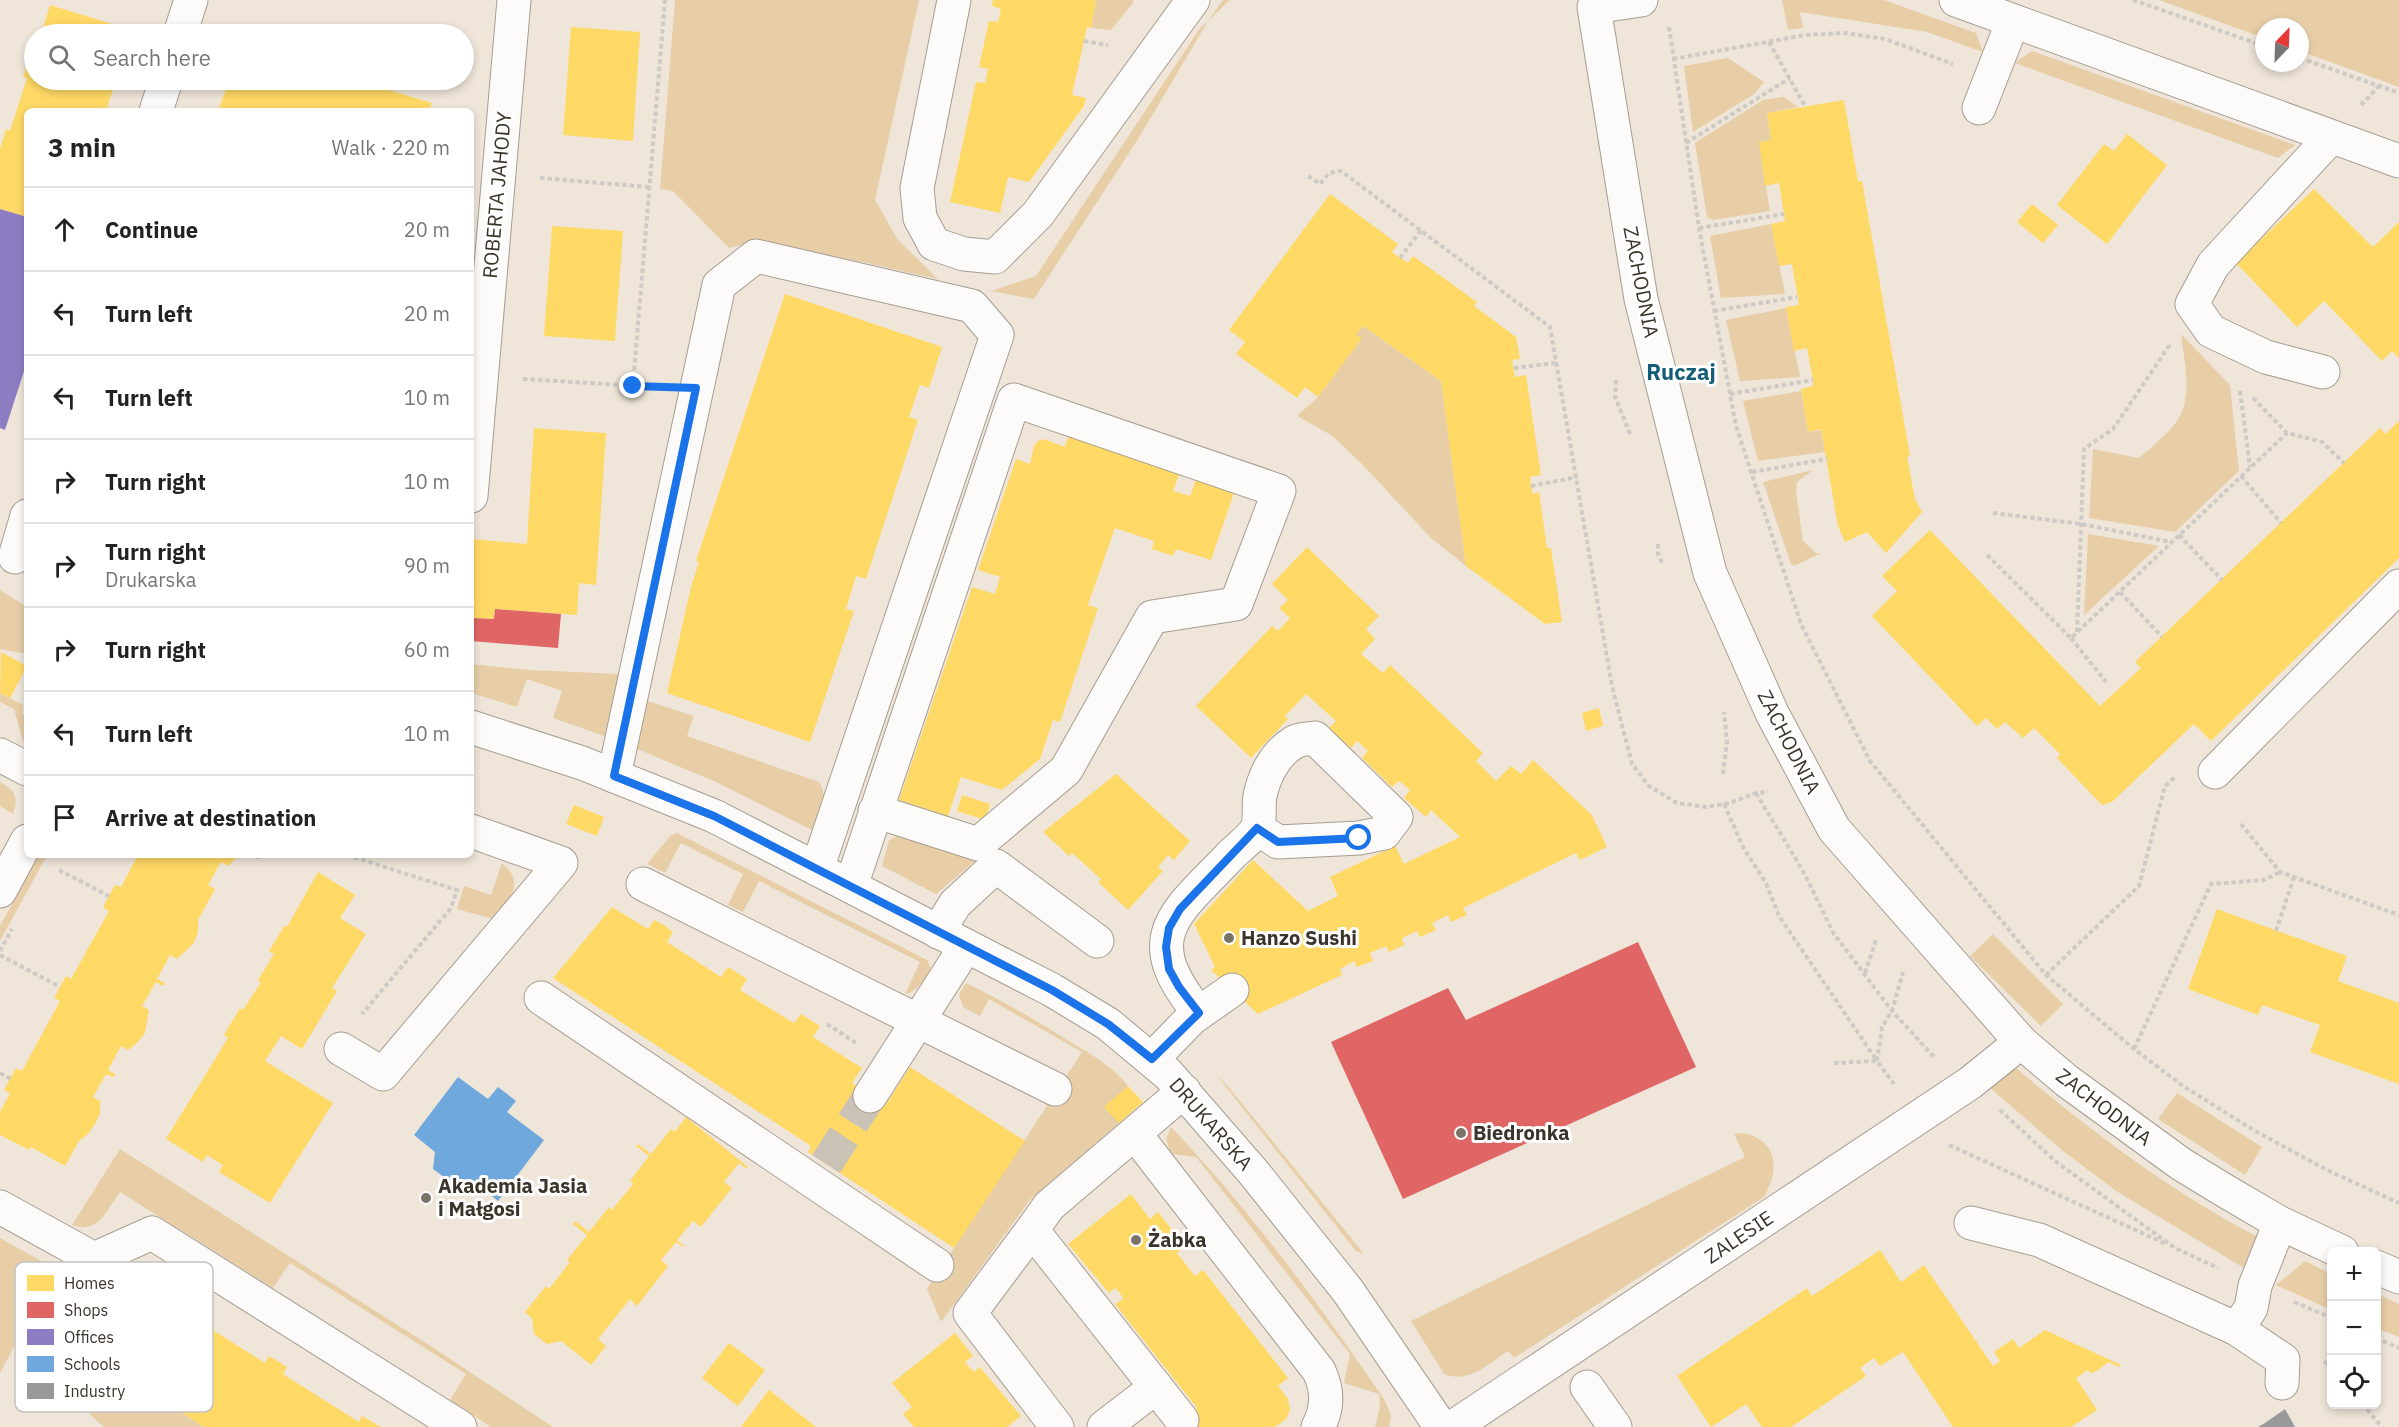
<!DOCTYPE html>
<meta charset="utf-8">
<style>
body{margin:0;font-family:"IBM Plex Sans",sans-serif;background:#f6f6f6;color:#222}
.controls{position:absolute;right:18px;bottom:18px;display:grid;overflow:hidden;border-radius:9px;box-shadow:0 3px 9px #0003}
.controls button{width:54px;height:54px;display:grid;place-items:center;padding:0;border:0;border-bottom:2px solid #e0e0e0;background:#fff;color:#222;font:30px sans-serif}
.compass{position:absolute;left:2255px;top:18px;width:54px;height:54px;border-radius:50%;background:#fff;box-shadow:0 3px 9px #0003;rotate:23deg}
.stop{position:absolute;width:18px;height:18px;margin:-14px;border:4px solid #1a73e8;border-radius:50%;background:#fff}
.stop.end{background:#1a73e8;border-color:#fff;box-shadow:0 2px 6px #0008}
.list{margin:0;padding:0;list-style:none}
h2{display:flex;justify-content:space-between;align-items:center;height:78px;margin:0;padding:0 24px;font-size:26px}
h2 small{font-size:20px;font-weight:400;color:#767676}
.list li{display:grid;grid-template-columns:39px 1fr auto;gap:18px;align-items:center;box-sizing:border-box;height:84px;padding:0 24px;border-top:2px solid #e0e0e0}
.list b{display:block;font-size:22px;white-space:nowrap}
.list p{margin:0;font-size:20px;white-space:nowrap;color:#767676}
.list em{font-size:20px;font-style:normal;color:#767676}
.icon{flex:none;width:33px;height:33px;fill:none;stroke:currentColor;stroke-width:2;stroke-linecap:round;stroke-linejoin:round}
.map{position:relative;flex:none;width:2399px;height:1427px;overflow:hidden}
.search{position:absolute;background:#fff;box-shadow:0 3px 9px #0003;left:24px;top:24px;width:450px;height:66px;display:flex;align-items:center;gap:15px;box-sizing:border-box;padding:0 21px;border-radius:33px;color:#767676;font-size:22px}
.panel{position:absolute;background:#fff;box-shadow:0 3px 9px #0003;left:24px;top:108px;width:450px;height:750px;border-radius:9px}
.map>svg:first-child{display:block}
</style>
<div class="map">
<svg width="2399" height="1427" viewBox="0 0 2399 1427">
<rect width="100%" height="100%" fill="#efe6d9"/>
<g fill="#e7cea7">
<polygon points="675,0 919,0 875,200 898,240 938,279 862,262 754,242 729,248 673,191 660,189"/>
<polygon points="1096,0 1133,0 1133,3 1111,30 1091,28"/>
<polygon points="1223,0 1230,0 1208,21 1140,136 1034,299 991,291 1036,276 1200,28 1208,21"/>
<polygon points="1782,0 1884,0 1976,33 1983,52 1927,32 1800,12 1803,28 1788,30"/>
<polygon points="2159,0 2399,0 2399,87 2300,51 2300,27 2264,27 2264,38"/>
<polygon points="2032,51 2295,145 2278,158 2015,63"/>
<polygon points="1728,58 1764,82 1754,94 1693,132 1684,66"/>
<polygon points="1784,97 1798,107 1767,113 1771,140 1759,142 1770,211 1713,220 1707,217 1695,143 1763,100"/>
<polygon points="1771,224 1785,294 1721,298 1710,236"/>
<polygon points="1786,308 1800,377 1740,381 1726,320"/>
<polygon points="1363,326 1441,381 1466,566 1431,538 1360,462 1331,435 1297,416 1318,397 1361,339 1356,335"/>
<path d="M2181 334 2230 385 2239 471 2175 532 2089 518 2093 449 2139 458C2151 448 2164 437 2174 425 2195 400 2184 363 2181 334Z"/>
<polygon points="1801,391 1808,432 1821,430 1825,452 1758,461 1743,401"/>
<polygon points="1813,470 1797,482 1796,492 1803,541 1816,553 1821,553 1794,566 1791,564 1763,482"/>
<polygon points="2088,534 2159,546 2084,615"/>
<polygon points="0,590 27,607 27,654 0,649"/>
<polygon points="471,664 529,670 621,674 607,737 553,718 562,691 527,679 517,707 471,693"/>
<polygon points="0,693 23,705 22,714 27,717 27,743 23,741 14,709 0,702"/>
<path d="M644 700 694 716 687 736 819 782C830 798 819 815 814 831L716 782 635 748Z"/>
<path d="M0 782C15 790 19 797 13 814L0 806Z"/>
<polygon points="907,832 981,856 936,894 882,866 889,840"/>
<path d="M677 833 927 960 931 968C924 979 919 991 905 994L920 962 759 881 743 912 728 905 743 874 681 843 665 873 647 864 670 836Z"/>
<polygon points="39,855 47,855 0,941 0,926"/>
<path d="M502 863C527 883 508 901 493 919L457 909 464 886 491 895Z"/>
<polygon points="1993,934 2063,1004 2041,1026 1970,956"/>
<path d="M966 983C1003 1001 1038 1021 1072 1043 1092 1055 1114 1067 1128 1086L1105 1107 1119 1123 1030 1200 941 1322 927 1289 1082 1052 989 999 980 1016 963 1007 959 994Z"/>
<path d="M1999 1054C2081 1123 2165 1189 2260 1238L2254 1274 2116 1191 2063 1151 1967 1068Z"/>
<polygon points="1215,1073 1231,1090 1364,1254 1356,1251"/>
<polygon points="2177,1093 2262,1147 2245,1175 2158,1119"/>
<path d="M1171 1127C1250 1210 1319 1304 1384 1399L1391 1415 1389 1427H1375L1380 1407 1379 1394 1344 1383 1350 1354 1196 1157 1171 1154 1166 1139Z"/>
<path d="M1743 1133C1778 1140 1780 1170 1764 1197L1514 1358 1508 1351C1488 1364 1469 1384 1444 1374L1411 1321 1745 1157 1734 1134Z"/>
<path d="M120 1149 429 1345 553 1427H491L450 1400 466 1374 290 1263 273 1288 120 1192C106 1210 100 1234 72 1225Z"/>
<polygon points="0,1238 88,1287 142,1263 86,1351 204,1427 104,1427 14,1347 0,1373"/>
<polygon points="2305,1261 2331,1274 2331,1310 2276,1285"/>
<polygon points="2377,1294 2399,1304 2399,1337 2377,1328"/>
</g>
<g fill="#ffd966">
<polygon points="993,0 1096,0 1091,28 1087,27 1072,95 1086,98 1084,106 1029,182 1008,177 1000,213 950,202 976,82 985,83 988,69 979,67 989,21 998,22 1001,9 992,6"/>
<polygon points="50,5 132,30 131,34 36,34 38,31 42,32"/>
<polygon points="571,27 640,32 633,141 563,135"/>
<polygon points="34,41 34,80 116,80 106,111 27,111 27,217 0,209 0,149 6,129 10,131 27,78 23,77"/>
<polygon points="214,80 356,80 432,103 429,111 230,111 219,108 226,89 213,84"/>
<polygon points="1844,100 1858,181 1862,181 1910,456 1907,457 1915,499 1922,512 1886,553 1867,532 1845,542 1838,526 1821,429 1808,432 1801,389 1813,386 1813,380 1807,348 1794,351 1786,307 1799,305 1792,264 1779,266 1771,224 1785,221 1779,183 1765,186 1759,142 1771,140 1767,113"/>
<polygon points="2127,134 2167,165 2107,244 2057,205 2104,144 2114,151"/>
<polygon points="2314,189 2373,247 2399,222 2399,358 2392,351 2382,361 2324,301 2297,327 2236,263"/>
<polygon points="1330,194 1398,244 1392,252 1408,263 1413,256 1477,302 1474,306 1516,337 1520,359 1512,360 1515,377 1526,375 1541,475 1530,477 1531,486 1533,494 1539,492 1547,548 1551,548 1562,622 1545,624 1466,566 1441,381 1363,326 1356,335 1362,338 1318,397 1305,387 1297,398 1236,354 1245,342 1229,330"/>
<polygon points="2032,204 2058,225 2043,243 2017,222"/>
<polygon points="552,226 623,231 615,341 544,336"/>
<polygon points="785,294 942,347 929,388 920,385 909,417 918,420 866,579 856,576 846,609 854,611 810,742 667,693 691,587 699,562 696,561"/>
<polygon points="2399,421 2399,558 2211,741 2194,724 2112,802 2102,805 2057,758 2060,754 2034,728 2023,738 2005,722 1997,729 1986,718 1977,726 1872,616 1897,591 1882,576 1930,530 2100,706 2141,668 2135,662 2380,428 2385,434"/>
<polygon points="534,428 606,433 596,585 579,583 577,615 495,609 494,619 471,618 471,539 527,544"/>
<polygon points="1070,432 1181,469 1173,491 1190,496 1198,474 1236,487 1211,560 1176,549 1173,556 1152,549 1154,541 1115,528 1088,605 1098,608 1060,722 1053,720 1040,759 1002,790 961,777 948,816 899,800 972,587 995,594 1000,577 978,570 1016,459 1030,464 1034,446 1038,441 1044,439 1065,447"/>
<polygon points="1307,547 1379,616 1366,629 1375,639 1361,654 1383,673 1390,665 1483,753 1476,761 1496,781 1511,766 1521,774 1533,760 1592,815 1607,847 1580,860 1576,853 1463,908 1467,915 1451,922 1448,915 1432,923 1436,930 1420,937 1417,931 1402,938 1404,945 1389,952 1386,946 1370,953 1373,961 1357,967 1354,961 1340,969 1342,975 1258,1014 1211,970 1215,967 1194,924 1253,860 1308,911 1338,896 1330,877 1395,846 1404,864 1460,837 1431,810 1426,817 1404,798 1410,790 1399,781 1392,787 1362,758 1368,751 1357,741 1351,748 1329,728 1336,721 1306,694 1285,716 1288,719 1251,758 1196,706 1272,626 1278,631 1290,618 1279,608 1288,600 1272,584"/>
<polygon points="1,652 27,666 10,698 0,693"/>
<polygon points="1599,708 1603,726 1586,731 1582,713"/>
<polygon points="1116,774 1190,841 1174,860 1168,855 1158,867 1163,871 1128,910 1098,882 1101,879 1072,853 1069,856 1043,832"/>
<polygon points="962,795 990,804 985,820 957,811"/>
<polygon points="574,805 604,817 597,836 566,824"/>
<polygon points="138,855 239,855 228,866 221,862 208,885 215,889 198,920 198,932 194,943 177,959 170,955 157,979 165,983 163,986 156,982 142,1006 149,1010 145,1033 137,1043 128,1050 121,1046 108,1070 115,1074 113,1077 106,1074 93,1097 100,1101 100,1113 95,1124 88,1134 79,1141 65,1166 31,1147 29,1150 0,1135 0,1112 10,1093 4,1090 16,1068 22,1071 60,1001 54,998 66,976 71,979 109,911 103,907 115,885 121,887"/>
<polygon points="318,872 355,895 340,918 366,934 332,988 337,991 302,1049 281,1036 265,1061 333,1103 270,1203 219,1172 223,1165 207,1155 203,1162 166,1139 228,1038 224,1035 240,1008 243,1010 261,982 258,980 274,954 269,951 285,925 287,927"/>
<polygon points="612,907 648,929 654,920 664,925 673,932 667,942 721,977 728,967 747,979 740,990 794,1023 801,1014 820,1026 813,1037 862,1068 852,1083 885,1106 910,1067 1025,1141 954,1248 808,1152 811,1146 553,978"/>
<polygon points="2217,909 2347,956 2338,981 2399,1003 2399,1084 2310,1052 2320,1025 2262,1005 2258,1015 2188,989"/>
<polygon points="1128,1086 1143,1102 1119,1123 1104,1107"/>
<polygon points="686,1117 748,1167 747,1169 739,1163 724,1182 732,1188 701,1227 693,1221 677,1240 684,1246 683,1247 676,1242 661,1260 668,1266 637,1306 630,1299 598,1339 606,1346 591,1365 561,1341 547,1344 534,1334 532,1318 525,1312 546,1286 549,1289 570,1262 567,1260 587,1235 573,1224 575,1221 589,1232 609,1207 612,1210 633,1184 630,1181 649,1156 636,1146 638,1144 651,1154 671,1129 675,1132"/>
<polygon points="1131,1194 1150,1219 1158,1212 1185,1246 1177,1253 1195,1276 1203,1270 1288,1378 1278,1386 1288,1399 1290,1410 1286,1419 1275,1427 1173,1427 1197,1408 1115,1304 1123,1299 1120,1293 1115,1288 1109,1293 1068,1244"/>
<polygon points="1880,1250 1901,1282 1924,1265 1993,1366 2000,1361 1994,1352 2013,1339 2019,1348 2045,1330 2121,1365 2118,1367 2109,1362 2095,1372 2090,1373 2088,1370 2076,1378 2097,1410 2071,1427 1953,1427 1903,1352 1880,1366 1874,1358 1860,1368 1866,1376 1791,1427 1762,1427 1746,1404 1711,1427 1677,1376 1807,1288 1812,1296"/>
<polygon points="133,1278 172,1303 176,1296 194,1307 189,1315 265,1363 269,1356 287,1367 283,1374 359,1422 362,1416 381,1427 204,1427 86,1351"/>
<polygon points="955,1333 973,1356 965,1362 969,1367 974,1372 980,1367 1021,1416 1007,1427 914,1427 903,1414 912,1407 892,1383"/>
<polygon points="729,1343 765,1370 738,1406 702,1378"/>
<polygon points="769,1390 816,1427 741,1427"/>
</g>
<g fill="#e06666">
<polygon points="495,609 561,614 558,648 471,641 471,618 494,619"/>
<polygon points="1638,942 1696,1067 1403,1199 1331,1042 1448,988 1466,1020"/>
</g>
<polygon fill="#8e7cc3" points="0,209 27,217 27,362 5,430 0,428"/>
<polygon fill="#6fa8dc" points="458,1077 488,1099 498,1087 516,1101 507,1112 544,1140 498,1201 473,1181 456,1186 433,1169 435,1152 414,1135"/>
<polygon fill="#999" points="2285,1409 2295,1427 2258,1427 2265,1423"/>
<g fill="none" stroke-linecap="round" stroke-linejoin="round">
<polyline stroke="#cbc2b6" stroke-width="33" stroke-dasharray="33 16" stroke-linecap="butt" points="826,1164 870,1096"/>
<g stroke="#a49d93" stroke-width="35">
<g id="minor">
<polyline points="954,0 917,188 920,218 934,244 964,254 995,257 1038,214 1193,0"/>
<polyline points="1641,0 1594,7 1641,299 1710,573 1772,713 1834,829 2021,1042 2067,1081 2181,1164 2227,1192 2280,1223 2342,1252"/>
<polyline points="1956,0 2399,161"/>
<polyline points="180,34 191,0"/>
<polyline points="1979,108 2013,21"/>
<polyline points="156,111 166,80"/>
<polyline points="2323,372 2266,357 2211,331 2192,304 2213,265 2331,137"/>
<polyline points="471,496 514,0"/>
<polyline points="15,557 27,516"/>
<polyline points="471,727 582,763 714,816 1052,990 1108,1024 1168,1074 1254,1173 1348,1291 1441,1427"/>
<polyline points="0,755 27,769"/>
<polyline points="2215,772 2399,586"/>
<polyline points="614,776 719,285 756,256 972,306 997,335 817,869"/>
<polyline points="643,884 1055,1089"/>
<polyline points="851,886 1014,400 1279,491 1236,604 1152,617 1066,770 978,844 875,811"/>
<polyline points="0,891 27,841"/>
<polyline points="938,932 955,904 996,866 1097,941"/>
<polyline points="541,998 937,1265"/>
<path d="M1199 1013C1135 936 1176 913 1232 854 1239 847 1253 837 1257 828 1261 819 1258 806 1260 796 1264 776 1275 754 1293 743 1298 739 1308 739 1315 738L1396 817 1384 833 1359 838 1278 842 1257 828"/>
<polyline points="341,1049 383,1074 561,863 471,831"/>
<polyline points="1152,1059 1192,1018 1232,990"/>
<polyline points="870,1096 966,946"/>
<path d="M1135 1134 1319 1371C1328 1390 1328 1409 1318 1427"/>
<polyline points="0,1207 94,1259 152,1233 460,1427"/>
<polyline points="1971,1223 2039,1240 2237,1329 2283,1360 2282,1383"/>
<polyline points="1032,1230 970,1313 1057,1427"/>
<polyline points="2376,1267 2399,1277"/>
<polyline points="2237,1329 2251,1308 2255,1286 2280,1223"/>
<polyline points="1587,1387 1615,1427"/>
<polyline points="1182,1420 1032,1230 1049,1206 1184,1091"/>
<polyline points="1104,1427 1156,1387"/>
<polyline points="1453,1427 1970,1083 2021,1042"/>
</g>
</g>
<g stroke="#cecac5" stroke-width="4" stroke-dasharray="4.5 3" stroke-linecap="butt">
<polyline points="2133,0 2264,46"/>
<polyline points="1669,27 1699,228 1736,426 1801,624 1870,761 2046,975 2134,1049 2183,1086 2255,1131 2329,1171 2399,1203"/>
<polyline points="1084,41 1108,45"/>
<polyline points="1769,42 1805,106"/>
<polyline points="2300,58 2399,93"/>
<polyline points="1673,59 1805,35 1845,33 1885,39 1953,64"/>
<polyline points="2361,105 2379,86"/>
<polyline points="1686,143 1790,78"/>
<polyline points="1308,176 1320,184 1329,173 1341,171 1550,327 1612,686 1632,764 1649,786 1677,803 1706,807 1730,803 1756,793 1768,792"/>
<polyline points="540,178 650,187"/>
<polyline points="1699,228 1784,214"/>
<polyline points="1400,258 1422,229"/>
<polyline points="1714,311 1797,297"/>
<polyline points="1514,368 1555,363"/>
<polyline points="523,379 656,387"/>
<polyline points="1616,380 1615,397 1630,434"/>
<polyline points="633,385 665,0"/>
<polyline points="2240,391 2250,467"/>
<polyline points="1730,394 1813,380"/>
<polyline points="2253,398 2287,433 2322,442 2344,463"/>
<polyline points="1752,472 1827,459"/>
<polyline points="2241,476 2281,523"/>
<polyline points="1531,486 1577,477"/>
<polyline points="1993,513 2081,524 2171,542"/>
<polyline points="2179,535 2222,580"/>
<polyline points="1658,544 1658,554 1662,563"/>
<polyline points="1987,555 2071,638 2287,433"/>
<polyline points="2120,592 2162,637"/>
<polyline points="2077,632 2084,449 2113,429 2169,346 2167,343"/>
<polyline points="2071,638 2106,682"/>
<polyline points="1723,774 1727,741 1724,712"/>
<polyline points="1756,793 1803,871 1834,934 1892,1011 1934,1057"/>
<polyline points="1724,804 1743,847 1766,883 1779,916 1877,1061"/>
<polyline points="2241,824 2280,872 2399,915"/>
<polyline points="254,855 258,857 258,855"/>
<polyline points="347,855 457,890 451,908 362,1014"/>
<polyline points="59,870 109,896"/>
<polyline points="2276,931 2294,877"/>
<polyline points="0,951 12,929"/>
<polyline points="0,955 60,987"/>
<polyline points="1865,973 1876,940"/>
<polyline points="2046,975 2139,886 2165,786 2175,777"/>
<polyline points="827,1024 856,1043"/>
<polyline points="2134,1049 2211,884 2264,880 2280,872"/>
<polyline points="1877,1061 1882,1027 1892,1011 1903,972"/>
<polyline points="1834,1063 1877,1061 1894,1084"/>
<polyline points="0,1073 11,1079"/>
<polyline points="2000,1110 2055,1161 2175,1248 2218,1268"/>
<polyline points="1949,1145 2166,1244"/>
<polyline points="2294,1302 2332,1318"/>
<polyline points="2376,1338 2399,1348"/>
<polyline points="2324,1361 2332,1369"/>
<polyline points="2362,1404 2382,1427"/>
</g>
<use href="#minor" stroke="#fdfbf9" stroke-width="33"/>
</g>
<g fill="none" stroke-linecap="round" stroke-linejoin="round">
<polyline stroke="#1a73e8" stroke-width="8" points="633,386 696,388 614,776 714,816 1052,990 1108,1024 1152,1059 1199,1013 1179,987 1169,969 1166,947 1169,928 1180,909 1257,828 1278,842 1359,838"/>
</g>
<g fill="#7a7267" stroke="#fff" stroke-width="2">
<circle cx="1229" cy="938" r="6"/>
<circle cx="1461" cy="1133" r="6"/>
<circle cx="426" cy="1198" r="6"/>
<circle cx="1136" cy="1240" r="6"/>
</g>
<g text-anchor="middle" stroke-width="6" stroke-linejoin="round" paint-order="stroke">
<g font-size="20" fill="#3b342a" stroke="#fff">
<text transform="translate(497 195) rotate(-85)" y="7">ROBERTA JAHODY</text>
<text transform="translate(1641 282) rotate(79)" y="7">ZACHODNIA</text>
<text transform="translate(1789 742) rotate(63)" y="7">ZACHODNIA</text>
<text transform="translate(2104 1107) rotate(37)" y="7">ZACHODNIA</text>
<text transform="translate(1211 1124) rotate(49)" y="7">DRUKARSKA</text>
<text transform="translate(1739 1237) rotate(-34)" y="7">ZALESIE</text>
</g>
<g font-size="20" font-weight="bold" fill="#3b342a" stroke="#fff" text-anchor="start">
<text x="1241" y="945">Hanzo Sushi</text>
<text x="1473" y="1140">Biedronka</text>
<text x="438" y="1193">Akademia Jasia<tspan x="438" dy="23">i Małgosi</tspan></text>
<text x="1148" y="1247">Żabka</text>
</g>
<g font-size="22" font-weight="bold" fill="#145d78" stroke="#fff">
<text x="1681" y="380">Ruczaj</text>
</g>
</g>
<rect x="15" y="1262" width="198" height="150" rx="9" fill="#fff" stroke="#c4c2bf" stroke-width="1.5"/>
<rect x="27" y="1275" width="27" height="16" fill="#ffd966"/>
<rect x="27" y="1302" width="27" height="16" fill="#e06666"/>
<rect x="27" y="1329" width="27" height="16" fill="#8e7cc3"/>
<rect x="27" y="1356" width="27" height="16" fill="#6fa8dc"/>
<rect x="27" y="1383" width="27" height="16" fill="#999"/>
<g font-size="16" fill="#3b342a">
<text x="64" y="1289">Homes</text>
<text x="64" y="1316">Shops</text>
<text x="64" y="1343">Offices</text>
<text x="64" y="1370">Schools</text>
<text x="64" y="1397">Industry</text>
</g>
</svg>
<div class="controls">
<button>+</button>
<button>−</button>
<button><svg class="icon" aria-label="locate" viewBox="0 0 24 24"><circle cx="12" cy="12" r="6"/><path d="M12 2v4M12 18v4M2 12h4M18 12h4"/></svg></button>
</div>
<svg class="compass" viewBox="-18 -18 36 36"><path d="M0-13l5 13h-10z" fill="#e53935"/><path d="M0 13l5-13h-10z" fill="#767676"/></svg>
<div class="stop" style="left:1359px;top:838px"></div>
<div class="stop end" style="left:633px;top:386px"></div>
<div class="search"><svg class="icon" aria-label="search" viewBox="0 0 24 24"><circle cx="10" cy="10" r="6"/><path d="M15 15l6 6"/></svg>Search here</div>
<section class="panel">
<h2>3 min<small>Walk · 220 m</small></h2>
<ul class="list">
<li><svg class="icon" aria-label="ahead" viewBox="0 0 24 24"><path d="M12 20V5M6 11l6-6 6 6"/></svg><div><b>Continue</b></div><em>20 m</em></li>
<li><svg class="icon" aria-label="left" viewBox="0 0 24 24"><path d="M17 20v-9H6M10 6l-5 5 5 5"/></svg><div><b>Turn left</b></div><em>20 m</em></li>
<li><svg class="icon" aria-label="left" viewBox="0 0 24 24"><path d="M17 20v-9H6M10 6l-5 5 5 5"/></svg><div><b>Turn left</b></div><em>10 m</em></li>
<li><svg class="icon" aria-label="right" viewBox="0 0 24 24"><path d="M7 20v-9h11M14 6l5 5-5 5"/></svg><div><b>Turn right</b></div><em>10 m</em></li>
<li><svg class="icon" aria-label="right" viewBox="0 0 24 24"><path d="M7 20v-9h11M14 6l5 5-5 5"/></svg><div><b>Turn right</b><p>Drukarska</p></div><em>90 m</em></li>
<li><svg class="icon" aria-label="right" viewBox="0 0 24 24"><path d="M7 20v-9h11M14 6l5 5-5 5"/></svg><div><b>Turn right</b></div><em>60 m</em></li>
<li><svg class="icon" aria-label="left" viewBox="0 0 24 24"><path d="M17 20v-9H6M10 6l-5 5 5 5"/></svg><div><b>Turn left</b></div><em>10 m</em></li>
<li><svg class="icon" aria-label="arrive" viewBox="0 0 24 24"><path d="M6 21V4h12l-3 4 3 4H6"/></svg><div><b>Arrive at destination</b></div></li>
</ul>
</section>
</div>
